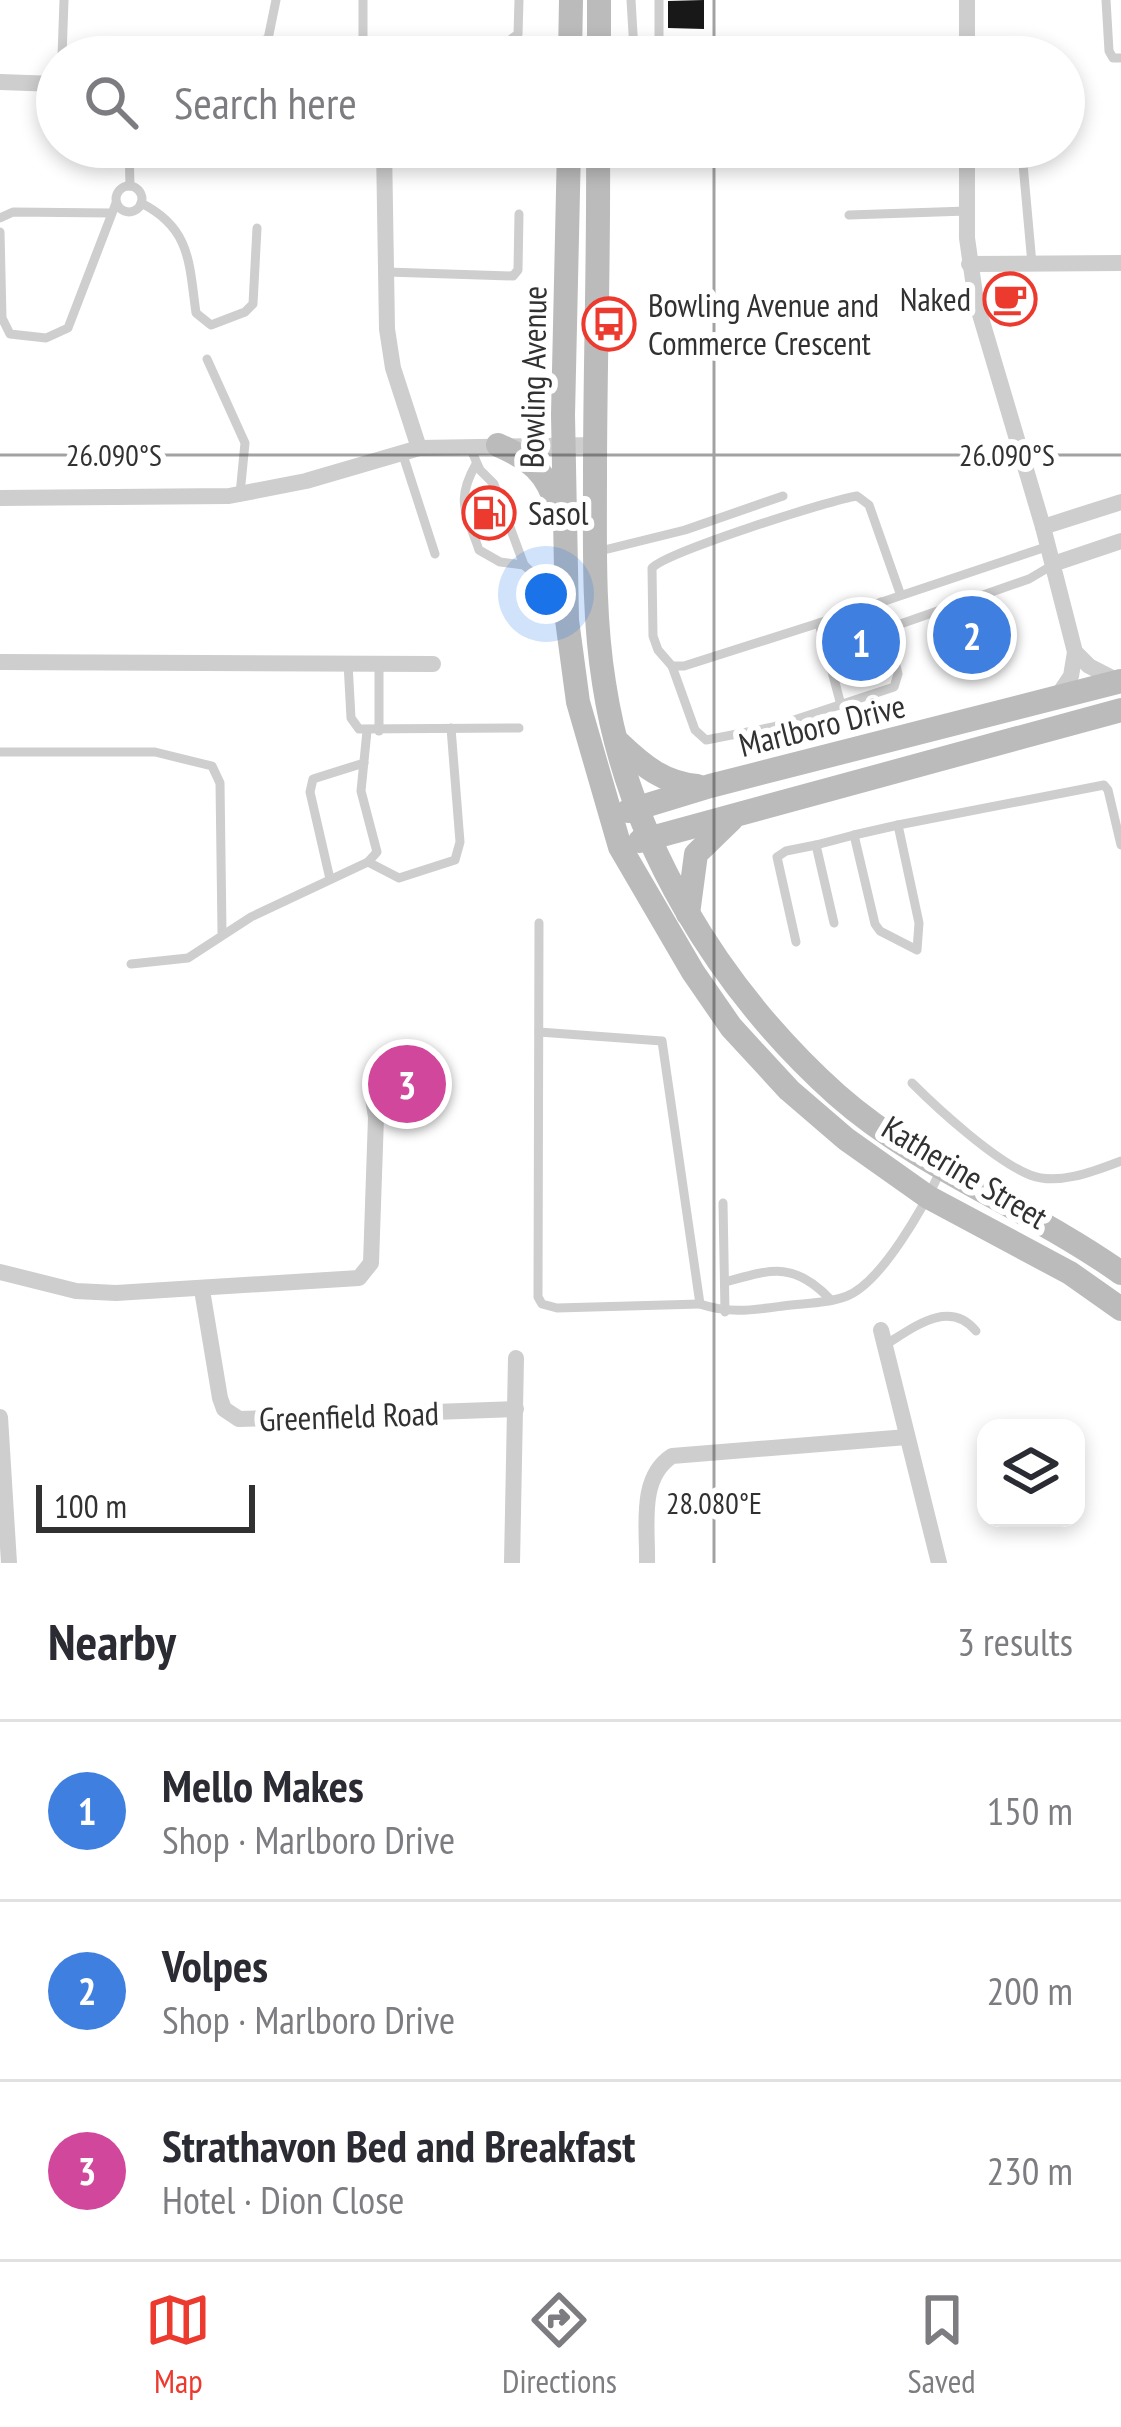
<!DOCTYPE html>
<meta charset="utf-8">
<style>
body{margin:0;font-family:"PT Sans Narrow",sans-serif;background:#f7f7f7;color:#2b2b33}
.controls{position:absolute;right:36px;bottom:36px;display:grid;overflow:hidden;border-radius:24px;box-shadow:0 6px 18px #0003}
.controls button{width:108px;height:108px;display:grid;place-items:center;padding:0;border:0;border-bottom:3px solid #e1e1e2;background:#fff;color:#2b2b33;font:60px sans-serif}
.scale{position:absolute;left:36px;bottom:30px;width:219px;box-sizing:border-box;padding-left:12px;border:6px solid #313131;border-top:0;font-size:33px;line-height:42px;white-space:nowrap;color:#313131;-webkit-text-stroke:9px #fff;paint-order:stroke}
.you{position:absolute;left:546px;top:594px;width:42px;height:42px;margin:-30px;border:9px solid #fff;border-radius:50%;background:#1a73e8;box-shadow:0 0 0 18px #1a73e833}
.badge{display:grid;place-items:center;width:78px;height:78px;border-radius:50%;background:#ed3a2f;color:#fff;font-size:39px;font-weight:700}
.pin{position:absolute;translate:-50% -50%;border:6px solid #fff;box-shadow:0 3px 12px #0006}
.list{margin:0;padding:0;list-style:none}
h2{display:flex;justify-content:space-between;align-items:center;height:156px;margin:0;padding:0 48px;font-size:51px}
h2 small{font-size:39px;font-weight:400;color:#7c7c81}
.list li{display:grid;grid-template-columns:78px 1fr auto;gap:36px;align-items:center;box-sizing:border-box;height:180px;padding:0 48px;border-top:3px solid #e1e1e2}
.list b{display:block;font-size:45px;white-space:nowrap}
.list p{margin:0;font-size:39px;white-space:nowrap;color:#7c7c81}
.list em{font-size:39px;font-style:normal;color:#7c7c81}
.icon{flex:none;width:66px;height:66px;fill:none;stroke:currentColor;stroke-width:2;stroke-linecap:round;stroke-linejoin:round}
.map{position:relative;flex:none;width:1121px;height:1563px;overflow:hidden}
.search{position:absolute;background:#fff;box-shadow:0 6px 18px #0003;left:36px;right:36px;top:36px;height:132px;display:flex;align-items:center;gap:30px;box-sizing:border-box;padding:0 42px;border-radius:66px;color:#7c7c81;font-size:45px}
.sheet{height:696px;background:#fff}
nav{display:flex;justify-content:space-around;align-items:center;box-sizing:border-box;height:168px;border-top:3px solid #e1e1e2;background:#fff;font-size:33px;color:#7c7c81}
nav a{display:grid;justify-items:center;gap:6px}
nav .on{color:#ed3a2f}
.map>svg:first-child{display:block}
</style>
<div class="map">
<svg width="1121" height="1563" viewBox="0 0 1121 1563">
<rect width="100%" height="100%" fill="#fff"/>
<polygon fill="#181818" points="704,0 704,29 668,28 668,1"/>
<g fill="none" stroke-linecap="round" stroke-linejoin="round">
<g stroke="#cecece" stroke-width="9">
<polyline points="1106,0 1109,51 1113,58 1121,58"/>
<polyline points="363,53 506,43 518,34 519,0"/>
<polyline points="600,53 634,50 631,0"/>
<polyline points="62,57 64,0"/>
<path d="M202 57C214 30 245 48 268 39L276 0"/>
<polyline points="363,57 363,0"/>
<polyline points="632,57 634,50 659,46 659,0"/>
<polyline points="129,147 130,186"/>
<polyline points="1023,164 1032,264"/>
<circle cx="129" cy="199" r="13"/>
<path d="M141 203C191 228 189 263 196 313L211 325 245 312 253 304 257 228"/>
<polyline points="849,215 967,211"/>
<polyline points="0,218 13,212 110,213"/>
<polyline points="0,232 2,318 10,334 46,338 68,328 116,203"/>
<polyline points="387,272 513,276 518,270 519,214"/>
<polyline points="207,359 245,443 240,494"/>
<polyline points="469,445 480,470 494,484 524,565 562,601"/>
<polyline points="402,452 435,554"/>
<path d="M476 464C455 501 466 512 479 550L500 562 524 565"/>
<polyline points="600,551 685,530 783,496"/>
<path d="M819 623 684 666H672L658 650 653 636 652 568C667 552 830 500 857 496L869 505 900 593"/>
<polyline points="889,628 1029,579 1051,566"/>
<polyline points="348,663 351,718 359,729 519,728"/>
<polyline points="672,666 695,730 706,740 773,727 894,687 898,674 881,602"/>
<polyline points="841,705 819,623 1049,546"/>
<polyline points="379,731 379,664"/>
<polyline points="0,752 155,752 212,766 220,783 222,932"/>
<polyline points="854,835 898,825"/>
<polyline points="368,862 399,878 455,860 460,842 451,728"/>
<polyline points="330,879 310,792 313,779 364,763"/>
<polyline points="539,923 538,1297 542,1304 557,1308 700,1304"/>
<polyline points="834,923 816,845 854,835 875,924 880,931 917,950 919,923 898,825 1104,785 1108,790 1121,845"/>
<polyline points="796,942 777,857 786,851 816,845"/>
<polyline points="131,964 188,958 251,917 368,862 377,852 361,791 367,731"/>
<path d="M539 1032 662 1041 700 1304C729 1314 753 1310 783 1306 803 1303 827 1304 847 1296 882 1282 924 1206 940 1172"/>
<path d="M912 1083C939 1110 995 1161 1030 1175 1058 1186 1095 1171 1121 1161"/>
<polyline points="723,1203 725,1312"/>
<path d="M725 1282C772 1269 794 1261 831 1300"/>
<path d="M885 1345C913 1328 949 1298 976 1331"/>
</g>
<g stroke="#cecece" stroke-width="16">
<polyline points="967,57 967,0"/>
<polyline points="0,82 57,84"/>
<polyline points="384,147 387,329 393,368 419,448"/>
<polyline points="967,147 967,238 976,301 1043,527 1075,652 1071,676 1057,697"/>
<polyline points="969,264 1121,263"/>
<polyline points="0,498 229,496 306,481 419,448 595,445"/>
<polyline points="1043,527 1121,502"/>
<polyline points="1053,564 1121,541"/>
<polyline points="1075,652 1089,666 1118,681"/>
<polyline points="0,662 433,664"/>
<polyline points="0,1272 76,1291 116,1293 359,1278 371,1263 376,1117 372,1092"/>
<polyline points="202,1290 220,1398 224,1409 239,1419 516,1409"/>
<polyline points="881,1330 939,1563"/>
<polyline points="0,1417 9,1563"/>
<polyline points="512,1563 516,1358"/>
<path d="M647 1563C648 1528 638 1478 672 1456L907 1437"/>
</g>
<g stroke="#bbb" stroke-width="24">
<polyline points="570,57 571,0"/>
<polyline points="599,57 599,0"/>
<polyline points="569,147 563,415 567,620 578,702 620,847 693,972 731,1027 789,1090 846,1139 928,1197 1070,1273 1121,1309"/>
<path d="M598 147C599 256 595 365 595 474 595 544 593 614 604 683 628 841 719 989 837 1095 922 1170 1030 1208 1121 1273"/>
<path d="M498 445C530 459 548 473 557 508"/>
<path d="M619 743C643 766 664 783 697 786"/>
<polyline points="628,811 710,786 1121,681"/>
<polyline points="640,841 1121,710"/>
<polyline points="688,914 696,854 731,820"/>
</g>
</g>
<path fill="none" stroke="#313131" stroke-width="3" stroke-opacity="0.45" d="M714 0V57M714 147V1563M0 455H1121"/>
<defs>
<g id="cafe-ring" transform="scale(2.7)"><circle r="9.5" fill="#fff" stroke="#ed3a2f" stroke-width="1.5"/><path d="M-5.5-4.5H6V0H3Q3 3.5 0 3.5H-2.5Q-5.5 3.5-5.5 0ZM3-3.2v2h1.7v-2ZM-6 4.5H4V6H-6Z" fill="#ed3a2f"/></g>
<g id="bus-ring" transform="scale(2.7)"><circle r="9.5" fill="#fff" stroke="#ed3a2f" stroke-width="1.5"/><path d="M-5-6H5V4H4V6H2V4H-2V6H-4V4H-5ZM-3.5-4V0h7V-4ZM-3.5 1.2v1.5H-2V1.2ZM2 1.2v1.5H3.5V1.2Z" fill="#ed3a2f"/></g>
<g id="fuel-ring" transform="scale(2.7)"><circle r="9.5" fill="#fff" stroke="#ed3a2f" stroke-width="1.5"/><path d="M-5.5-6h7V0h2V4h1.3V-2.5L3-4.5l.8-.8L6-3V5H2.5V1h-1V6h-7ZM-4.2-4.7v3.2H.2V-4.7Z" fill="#ed3a2f"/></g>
</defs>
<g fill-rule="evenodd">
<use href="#cafe-ring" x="1010" y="299"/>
<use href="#bus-ring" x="609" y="324"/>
<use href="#fuel-ring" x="489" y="513"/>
</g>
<g text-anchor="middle" stroke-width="12" stroke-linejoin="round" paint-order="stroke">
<g font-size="33" fill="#313131" stroke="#fff" text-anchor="start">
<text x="971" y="311" text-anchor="end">Naked</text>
<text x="648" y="317">Bowling Avenue and<tspan x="648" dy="38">Commerce Crescent</tspan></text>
<text x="528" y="525">Sasol</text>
</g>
<g font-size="33" fill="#313131" stroke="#fff">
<text transform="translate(533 377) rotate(-89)" y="12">Bowling Avenue</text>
<text transform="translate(822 725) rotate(-14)" y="12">Marlboro Drive</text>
<text transform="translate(965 1172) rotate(31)" y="12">Katherine Street</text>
<text transform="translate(349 1416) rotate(-2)" y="12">Greenfield Road</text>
</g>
</g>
<g font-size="30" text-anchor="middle" fill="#313131" stroke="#fff" stroke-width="12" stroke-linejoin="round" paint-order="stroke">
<text x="114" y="466">26.090°S</text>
<text x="1007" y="466">26.090°S</text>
<text x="714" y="1514">28.080°E</text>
</g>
</svg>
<div class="controls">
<button><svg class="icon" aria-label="layers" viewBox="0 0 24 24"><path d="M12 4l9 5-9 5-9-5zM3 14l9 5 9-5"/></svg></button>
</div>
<div class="scale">100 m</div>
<div class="you"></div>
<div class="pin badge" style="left:861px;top:642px;background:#3f7fe0">1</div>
<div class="pin badge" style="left:972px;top:635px;background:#3f7fe0">2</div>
<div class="pin badge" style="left:407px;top:1084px;background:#d1479c">3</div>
<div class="search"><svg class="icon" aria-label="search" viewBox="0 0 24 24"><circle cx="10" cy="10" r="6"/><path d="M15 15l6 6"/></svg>Search here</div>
</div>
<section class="sheet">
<h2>Nearby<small>3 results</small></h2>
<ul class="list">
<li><span class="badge" style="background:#3f7fe0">1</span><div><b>Mello Makes</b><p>Shop · Marlboro Drive</p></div><em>150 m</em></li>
<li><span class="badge" style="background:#3f7fe0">2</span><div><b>Volpes</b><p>Shop · Marlboro Drive</p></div><em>200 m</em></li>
<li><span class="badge" style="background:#d1479c">3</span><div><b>Strathavon Bed and Breakfast</b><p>Hotel · Dion Close</p></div><em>230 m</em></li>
</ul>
</section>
<nav>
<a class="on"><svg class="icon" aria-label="map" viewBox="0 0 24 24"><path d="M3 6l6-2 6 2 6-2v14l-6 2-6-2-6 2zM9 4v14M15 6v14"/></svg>Map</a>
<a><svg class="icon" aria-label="directions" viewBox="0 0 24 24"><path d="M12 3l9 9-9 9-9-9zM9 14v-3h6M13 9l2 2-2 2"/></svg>Directions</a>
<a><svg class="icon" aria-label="saved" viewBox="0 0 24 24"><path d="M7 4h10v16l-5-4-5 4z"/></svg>Saved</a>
</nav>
